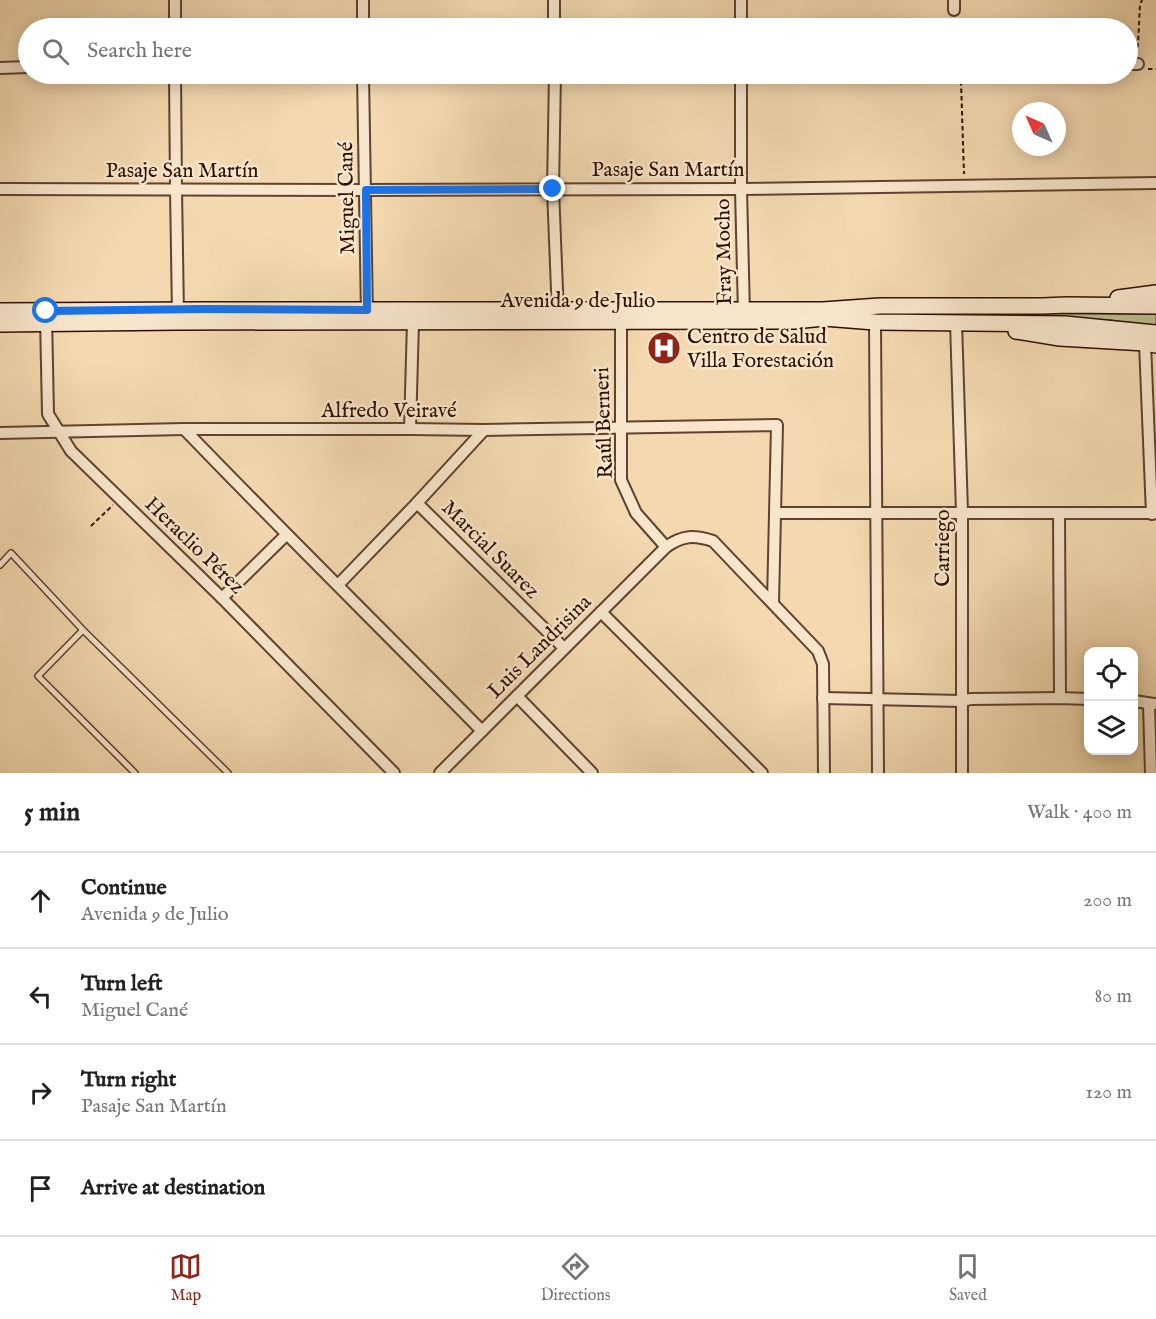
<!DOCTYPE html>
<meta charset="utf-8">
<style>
body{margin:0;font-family:"IM FELL English",serif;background:#f2f2f2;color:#202124}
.controls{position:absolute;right:18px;bottom:18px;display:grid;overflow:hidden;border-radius:12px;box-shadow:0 3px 15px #0003}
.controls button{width:54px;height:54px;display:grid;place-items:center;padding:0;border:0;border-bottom:2px solid #e0e0e0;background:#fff;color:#202124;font:30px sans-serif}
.compass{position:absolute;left:1012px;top:102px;width:54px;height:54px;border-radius:50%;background:#fff;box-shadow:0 3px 15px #0003;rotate:315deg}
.stop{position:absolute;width:18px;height:18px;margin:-14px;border:4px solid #1a73e8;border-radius:50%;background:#fff}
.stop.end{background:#1a73e8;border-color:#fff;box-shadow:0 2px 6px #0008}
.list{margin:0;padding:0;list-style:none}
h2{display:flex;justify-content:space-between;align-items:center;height:78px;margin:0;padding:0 24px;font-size:26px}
h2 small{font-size:20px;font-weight:400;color:#757577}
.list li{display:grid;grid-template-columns:39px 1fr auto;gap:18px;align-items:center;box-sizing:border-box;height:96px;padding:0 24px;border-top:2px solid #e0e0e0}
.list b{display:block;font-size:22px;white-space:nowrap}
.list p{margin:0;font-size:20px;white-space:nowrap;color:#757577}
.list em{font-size:20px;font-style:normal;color:#757577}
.icon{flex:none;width:33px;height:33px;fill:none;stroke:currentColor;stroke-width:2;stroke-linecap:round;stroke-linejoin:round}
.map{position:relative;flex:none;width:1156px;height:773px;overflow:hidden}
.search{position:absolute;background:#fff;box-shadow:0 3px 15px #0003;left:18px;right:18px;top:18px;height:66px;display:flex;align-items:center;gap:15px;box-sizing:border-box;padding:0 21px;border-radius:33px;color:#757577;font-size:22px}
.sheet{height:462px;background:#fff}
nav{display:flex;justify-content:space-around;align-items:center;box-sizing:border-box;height:84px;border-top:2px solid #e0e0e0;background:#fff;font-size:16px;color:#757577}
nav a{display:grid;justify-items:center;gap:3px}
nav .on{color:#8f2418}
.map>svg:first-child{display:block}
</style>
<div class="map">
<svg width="1156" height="773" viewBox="0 0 1156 773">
<rect width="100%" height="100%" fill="#f4d9b0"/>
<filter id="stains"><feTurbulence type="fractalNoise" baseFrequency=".00333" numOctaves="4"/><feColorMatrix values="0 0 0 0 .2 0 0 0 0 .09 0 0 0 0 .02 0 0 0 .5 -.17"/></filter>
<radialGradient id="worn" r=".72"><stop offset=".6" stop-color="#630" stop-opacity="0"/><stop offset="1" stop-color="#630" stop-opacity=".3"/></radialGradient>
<polygon fill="#bbbf8c" stroke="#746848" stroke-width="1.5" points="857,313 1156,314 1156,326 1110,320 867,316"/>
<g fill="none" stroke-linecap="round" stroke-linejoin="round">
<g stroke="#5f422f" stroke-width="8">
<g id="lane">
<polyline points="0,565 11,553 83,630 228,773"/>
<polyline points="83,630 38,676 135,773"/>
</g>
</g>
<g stroke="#5f422f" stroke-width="14">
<g id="street">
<polyline points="175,0 175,28"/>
<polyline points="363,0 363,28"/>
<polyline points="554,0 554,28"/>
<polyline points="954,10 954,0"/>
<polyline points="741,28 741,0"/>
<polyline points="1128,64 1138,64"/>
<polyline points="0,68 28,67"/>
<polyline points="175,74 176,189 178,315"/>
<polyline points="363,74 367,316"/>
<polyline points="555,74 553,189 558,316"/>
<polyline points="741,74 741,189 744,314"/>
<polyline points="0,189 366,190 741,189 1156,183"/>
<polyline points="46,317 48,414 71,451 222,598 394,773"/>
<polyline points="621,321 621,480 636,513 666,547"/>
<polyline points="875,322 878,773"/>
<polyline points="956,322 962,512 962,773"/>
<polyline points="1145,343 1152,514"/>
<path d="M184 429C282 531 383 630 482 731"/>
<polyline points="410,429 413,322"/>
<polyline points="0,433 184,429 410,429 484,430 777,425 773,603"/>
<polyline points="417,503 564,648"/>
<polyline points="775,513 1156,513"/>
<polyline points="1059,514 1060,698"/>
<polyline points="338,585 417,503 484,430"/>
<polyline points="222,598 286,535"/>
<polyline points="601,612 762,773"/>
<polyline points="517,696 592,773"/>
<polyline points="823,698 961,701 971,699 1060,698 1088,699"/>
<polyline points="1134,701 1154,704"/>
<polyline points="1149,705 1151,773"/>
<path d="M440 773 666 547C683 535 694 535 713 541L818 651 823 664 824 773"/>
</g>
</g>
<g stroke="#2d1004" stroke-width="18">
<g id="secondary">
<polyline points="1118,298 1156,293"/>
<polyline points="0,311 204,310 823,310 880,306 1042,306 1067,305 1156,306"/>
<polyline points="0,324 178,322 794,321 824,318 875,322 1065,324 1156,333"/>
<polyline points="1016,331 1060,338 1145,343 1156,345"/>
</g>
</g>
<g stroke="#2d1004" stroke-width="2" stroke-dasharray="4.5 3" stroke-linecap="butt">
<polyline points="1136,55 1138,44 1140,5 1142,0"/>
<polyline points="1148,69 1156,69"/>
<polyline points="961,81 964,174"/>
<polyline points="91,526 113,505"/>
</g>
<use href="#lane" stroke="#f8e6cc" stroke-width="5"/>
<use href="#street" stroke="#f8e6cc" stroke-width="10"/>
<use href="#secondary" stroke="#f8e6cc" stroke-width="15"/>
</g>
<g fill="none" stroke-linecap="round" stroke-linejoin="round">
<polyline stroke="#1a73e8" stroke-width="8" points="46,311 204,309 367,310 366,190 553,189"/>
</g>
<defs>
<g id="hospital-disc" transform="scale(1.725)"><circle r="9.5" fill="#8f2418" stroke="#f8e6cc"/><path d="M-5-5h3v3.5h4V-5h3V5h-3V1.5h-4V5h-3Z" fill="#fff"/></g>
</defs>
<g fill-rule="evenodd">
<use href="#hospital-disc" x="664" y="348"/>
</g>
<g text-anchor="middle" stroke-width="5" stroke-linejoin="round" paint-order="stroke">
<g font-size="21" fill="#2d1004" stroke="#f8e6cc">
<text x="668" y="176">Pasaje San Martín</text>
<text x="182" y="177">Pasaje San Martín</text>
<text transform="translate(346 198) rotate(-91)" y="7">Miguel Cané</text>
<text transform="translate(723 252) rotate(-91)" y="7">Fray Mocho</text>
<text x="578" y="307">Avenida 9 de Julio</text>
<text x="389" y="417">Alfredo Veiravé</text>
<text transform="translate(603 423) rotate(-92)" y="7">Raúl Berneri</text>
<text transform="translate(195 545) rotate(44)" y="7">Heraclio Pérez</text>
<text transform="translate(942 548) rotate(-90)" y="7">Carriego</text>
<text transform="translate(491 549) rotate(45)" y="7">Marcial Suarez</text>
<text transform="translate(539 646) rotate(-45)" y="7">Luis Landrisina</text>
</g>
<g font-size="21" fill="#2d1004" stroke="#f8e6cc" text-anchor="start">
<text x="687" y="343">Centro de Salud<tspan x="687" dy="24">Villa Forestación</tspan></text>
</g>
</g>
<rect width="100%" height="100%" filter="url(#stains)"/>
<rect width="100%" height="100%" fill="url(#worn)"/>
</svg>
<div class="controls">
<button><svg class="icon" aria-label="locate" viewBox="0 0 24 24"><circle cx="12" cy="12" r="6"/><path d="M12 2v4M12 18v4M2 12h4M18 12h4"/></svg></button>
<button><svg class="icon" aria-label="layers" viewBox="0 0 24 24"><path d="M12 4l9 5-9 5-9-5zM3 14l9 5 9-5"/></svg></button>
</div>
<svg class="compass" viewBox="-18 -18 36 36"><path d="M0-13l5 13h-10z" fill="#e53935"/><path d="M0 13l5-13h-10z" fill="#757577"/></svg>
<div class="stop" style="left:46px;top:311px"></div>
<div class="stop end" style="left:553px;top:189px"></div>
<div class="search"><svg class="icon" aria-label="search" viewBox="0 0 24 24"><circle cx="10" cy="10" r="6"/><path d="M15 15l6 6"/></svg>Search here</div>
</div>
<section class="sheet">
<h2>5 min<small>Walk · 400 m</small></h2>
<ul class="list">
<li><svg class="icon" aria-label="ahead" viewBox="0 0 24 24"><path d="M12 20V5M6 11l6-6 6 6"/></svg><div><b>Continue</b><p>Avenida 9 de Julio</p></div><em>200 m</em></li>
<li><svg class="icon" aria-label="left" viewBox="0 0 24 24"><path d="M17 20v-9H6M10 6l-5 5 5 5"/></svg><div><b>Turn left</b><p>Miguel Cané</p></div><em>80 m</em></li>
<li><svg class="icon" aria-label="right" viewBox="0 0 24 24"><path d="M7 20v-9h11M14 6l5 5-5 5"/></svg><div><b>Turn right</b><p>Pasaje San Martín</p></div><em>120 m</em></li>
<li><svg class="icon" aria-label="arrive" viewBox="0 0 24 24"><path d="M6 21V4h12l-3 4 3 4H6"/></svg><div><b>Arrive at destination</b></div></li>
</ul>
</section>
<nav>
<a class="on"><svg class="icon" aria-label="map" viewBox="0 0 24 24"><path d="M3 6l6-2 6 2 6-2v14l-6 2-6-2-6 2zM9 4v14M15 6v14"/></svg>Map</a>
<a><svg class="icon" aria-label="directions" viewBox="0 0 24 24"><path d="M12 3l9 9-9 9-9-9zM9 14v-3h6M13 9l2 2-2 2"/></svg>Directions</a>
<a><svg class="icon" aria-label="saved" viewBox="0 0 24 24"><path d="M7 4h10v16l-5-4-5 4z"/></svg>Saved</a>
</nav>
